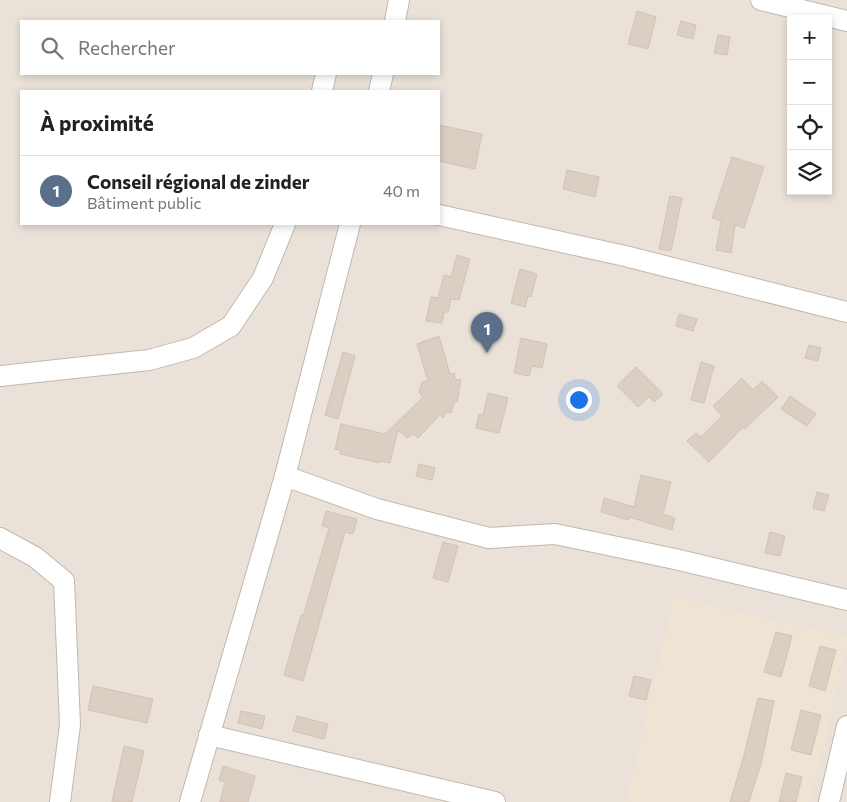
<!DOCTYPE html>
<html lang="fr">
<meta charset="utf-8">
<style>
body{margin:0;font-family:Commissioner,sans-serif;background:#f2f2f2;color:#202124}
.controls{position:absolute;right:15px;top:15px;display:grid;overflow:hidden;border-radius:0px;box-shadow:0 2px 8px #0003}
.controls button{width:45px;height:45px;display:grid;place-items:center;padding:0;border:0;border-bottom:1px solid #e0e0e0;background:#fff;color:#202124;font:25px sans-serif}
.you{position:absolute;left:578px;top:399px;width:18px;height:18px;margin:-12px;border:4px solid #fff;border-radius:50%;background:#1a73e8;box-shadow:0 0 0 8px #1a73e833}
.badge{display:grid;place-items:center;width:32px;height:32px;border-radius:50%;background:#ff1d19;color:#fff;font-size:16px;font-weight:700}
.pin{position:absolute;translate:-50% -41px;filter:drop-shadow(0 1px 2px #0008)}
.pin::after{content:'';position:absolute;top:26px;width:18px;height:15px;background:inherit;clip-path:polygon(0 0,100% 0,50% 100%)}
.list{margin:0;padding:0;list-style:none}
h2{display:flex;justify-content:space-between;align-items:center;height:65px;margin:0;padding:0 20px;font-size:21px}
h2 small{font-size:16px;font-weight:400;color:#757577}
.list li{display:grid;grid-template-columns:32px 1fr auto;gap:15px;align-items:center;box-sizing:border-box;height:70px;padding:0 20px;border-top:1px solid #e0e0e0}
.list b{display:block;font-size:19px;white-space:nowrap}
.list p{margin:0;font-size:16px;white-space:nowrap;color:#757577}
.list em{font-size:16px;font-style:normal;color:#757577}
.icon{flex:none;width:28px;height:28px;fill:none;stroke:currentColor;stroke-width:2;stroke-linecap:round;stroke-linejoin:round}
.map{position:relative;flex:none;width:847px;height:802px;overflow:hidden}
.search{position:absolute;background:#fff;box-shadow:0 2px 8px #0003;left:20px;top:20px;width:420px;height:55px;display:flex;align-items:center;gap:12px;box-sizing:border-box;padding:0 18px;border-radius:0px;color:#757577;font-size:19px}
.panel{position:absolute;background:#fff;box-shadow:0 2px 8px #0003;left:20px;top:90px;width:420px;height:135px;border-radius:0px}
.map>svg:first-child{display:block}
</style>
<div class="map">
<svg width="847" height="802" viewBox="0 0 847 802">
<rect width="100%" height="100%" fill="#f6f1eb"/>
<path fill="#eae2d9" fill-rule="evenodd" d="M0 0H847V802H0ZM791 19H828V191H791ZM21 21H439V74H21ZM21 91H439V224H21Z"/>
<polygon fill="#efe4d4" points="674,597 847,637 847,646 810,802 626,802"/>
<g fill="#dbcec3" stroke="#d3c2b3">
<polygon points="637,11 656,17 648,49 628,44"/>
<polygon points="681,21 696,25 693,39 677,35"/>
<polygon points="718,35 730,37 727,55 714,53"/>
<polygon points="439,125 482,134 475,169 439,161"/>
<polygon points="732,157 764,167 744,228 735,225 731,253 716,250 721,221 712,218"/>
<polygon points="567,170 599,177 595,197 563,189"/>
<polygon points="670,196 682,198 671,251 659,249"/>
<polygon points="457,255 470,259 459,300 451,299 448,312 444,312 442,323 426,321 431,297 438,298 444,275 451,277"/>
<polygon points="520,269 537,274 531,297 528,296 525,307 511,303"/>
<polygon points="679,314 697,319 693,331 676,326"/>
<polygon points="439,336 450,374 455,373 454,379 461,380 457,402 455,401 451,413 446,412 443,418 440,415 418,438 413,434 407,438 398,430 390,463 381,461 380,463 340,454 341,451 335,449 341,424 385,434 423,397 419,393 422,382 428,381 417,344"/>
<polygon points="521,338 547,344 542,368 532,366 529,376 514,373"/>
<polygon points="809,345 821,348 818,361 805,358"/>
<polygon points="343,352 355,356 338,419 325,415"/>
<polygon points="701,362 714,366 704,403 691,400"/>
<polygon points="636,367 663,394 654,402 649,397 638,407 617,386"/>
<polygon points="742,378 753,390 762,381 778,397 745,429 743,427 709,462 687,441 696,433 701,437 722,416 713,406"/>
<polygon points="488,393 508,398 499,433 476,428 479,414 483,415"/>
<polygon points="790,396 816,414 807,426 781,409"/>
<polygon points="419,464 435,468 432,480 416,476"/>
<polygon points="641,475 671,482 663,514 675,518 672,530 629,517 628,520 601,512 604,498 634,507"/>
<polygon points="817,492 829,495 824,511 813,508"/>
<polygon points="326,511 357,519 353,534 345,532 303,681 284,675 301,615 303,616 329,528 322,526"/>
<polygon points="770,532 785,536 780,556 765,553"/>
<polygon points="443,542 458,546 448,582 433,578"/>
<polygon points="776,632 792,636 781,677 764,672"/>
<polygon points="820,646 836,650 825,691 809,686"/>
<polygon points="634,676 651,680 646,700 629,696"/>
<polygon points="93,686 153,699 147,723 88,710"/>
<polygon points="758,698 774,701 761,764 749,802 730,802 743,759"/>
<polygon points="801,710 821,715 811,755 791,750"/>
<polygon points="241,711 265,716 262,729 238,723"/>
<polygon points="297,716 328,724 324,739 293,731"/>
<polygon points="124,746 144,751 132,802 112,802"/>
<polygon points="223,766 255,776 248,802 220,802 225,782 219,780"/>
<polygon points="786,773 802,777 796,802 779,802"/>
</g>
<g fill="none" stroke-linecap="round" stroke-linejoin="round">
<g stroke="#c2b7ad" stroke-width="22">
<g id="minor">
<polyline points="761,0 847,21"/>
<polyline points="395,21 399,0"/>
<polyline points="322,91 326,74"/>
<polyline points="379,91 383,74"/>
<polyline points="439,215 625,256 847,312"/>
<polyline points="0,376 149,360 193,348 231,326 263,278 285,224"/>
<polyline points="285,476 377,509 489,538 555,534 675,559 847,600"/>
<polyline points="0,538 35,557 64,581 70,725 60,802"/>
<polyline points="209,735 495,802"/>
<polyline points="190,802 285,476 350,224"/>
<polyline points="829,802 847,726"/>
</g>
</g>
<use href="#minor" stroke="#fff" stroke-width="20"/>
</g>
</svg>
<div class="controls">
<button>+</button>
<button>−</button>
<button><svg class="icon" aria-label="locate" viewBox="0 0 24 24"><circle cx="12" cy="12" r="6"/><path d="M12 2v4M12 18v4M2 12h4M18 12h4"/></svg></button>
<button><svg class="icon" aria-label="layers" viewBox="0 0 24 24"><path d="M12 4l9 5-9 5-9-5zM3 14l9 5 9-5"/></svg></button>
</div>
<div class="you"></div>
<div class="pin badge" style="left:487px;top:353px;background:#5c6f8a">1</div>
<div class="search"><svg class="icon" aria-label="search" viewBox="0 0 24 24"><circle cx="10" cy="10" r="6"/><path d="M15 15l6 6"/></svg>Rechercher</div>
<section class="panel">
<h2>À proximité<small></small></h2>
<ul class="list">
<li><span class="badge" style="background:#5c6f8a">1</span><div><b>Conseil régional de zinder</b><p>Bâtiment public</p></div><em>40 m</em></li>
</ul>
</section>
</div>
